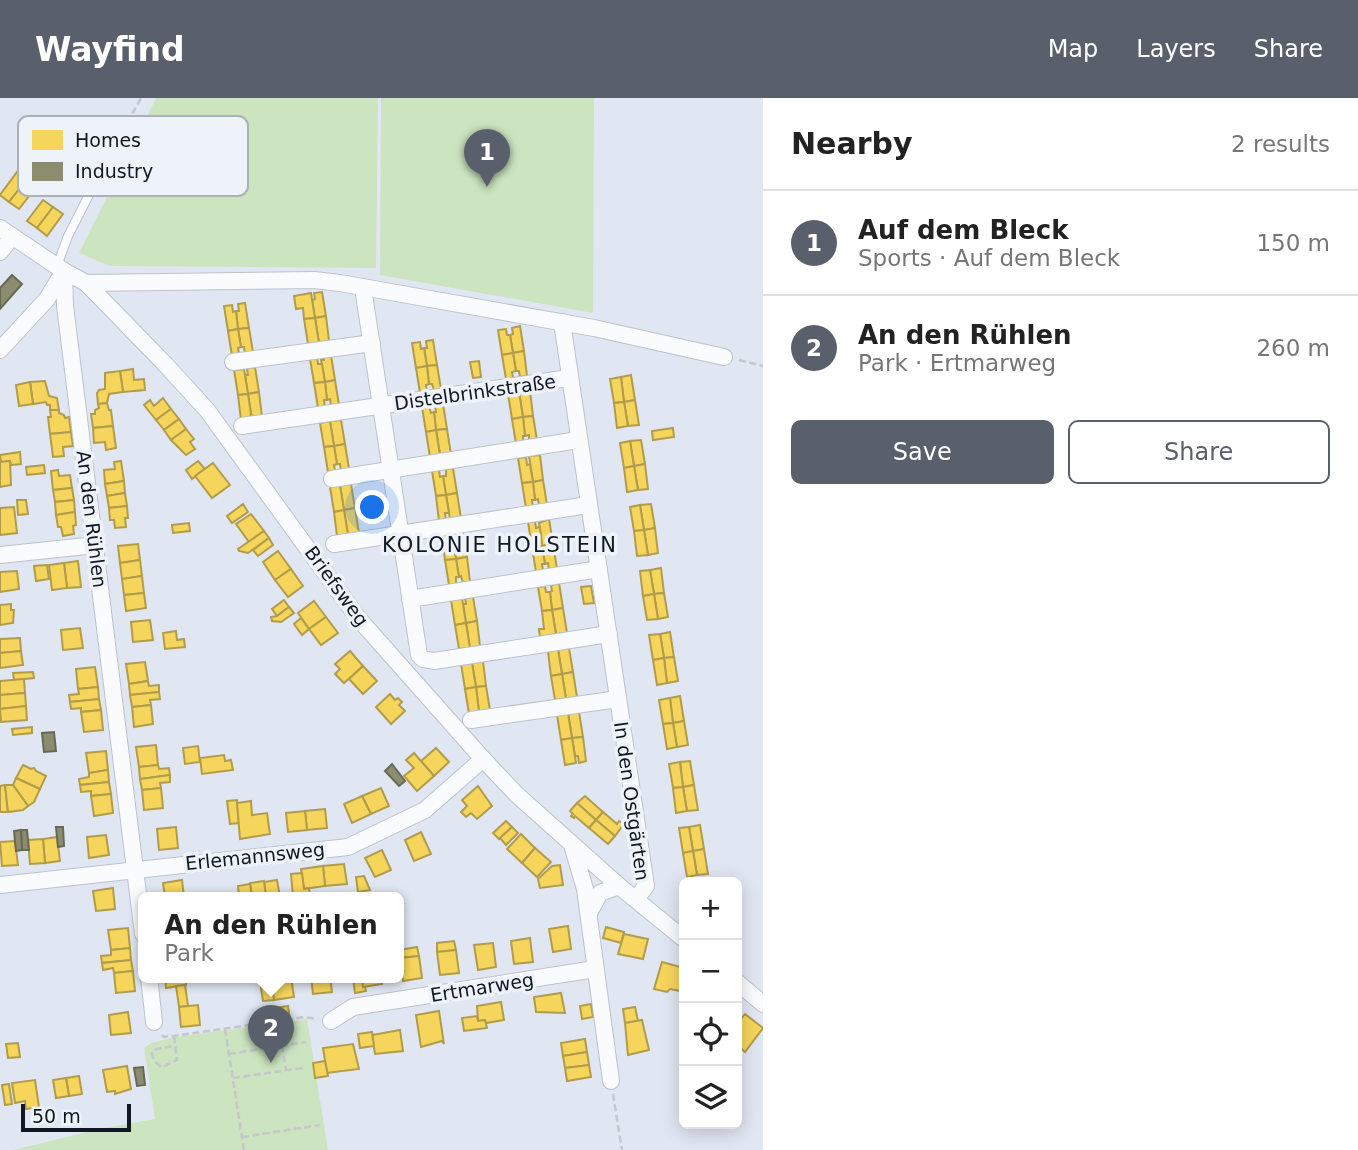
<!DOCTYPE html>
<meta charset="utf-8">
<style>
body{margin:0;font-family:"DejaVu Sans",sans-serif;background:#f2f2f2;color:#222}
.controls{position:absolute;right:21px;bottom:21px;display:grid;overflow:hidden;border-radius:10px;box-shadow:0 4px 18px #0003}
.controls button{width:63px;height:63px;display:grid;place-items:center;padding:0;border:0;border-bottom:2px solid #e0e0e0;background:#fff;color:#222;font:35px sans-serif}
.scale{position:absolute;left:21px;bottom:18px;width:110px;box-sizing:border-box;padding-left:7px;border:4px solid #111823;border-top:0;font-size:19px;line-height:24px;white-space:nowrap;color:#111823;-webkit-text-stroke:5px #eef2f9;paint-order:stroke}
.you{position:absolute;left:373px;top:410px;width:24px;height:24px;margin:-18px;border:5px solid #fff;border-radius:50%;background:#1a73e8;box-shadow:0 0 0 10px #1a73e833}
.badge{display:grid;place-items:center;width:46px;height:46px;border-radius:50%;background:#5a606b;color:#fff;font-size:23px;font-weight:700}
.pin{position:absolute;translate:-50% -58px;filter:drop-shadow(0 2px 4px #0008)}
.pin::after{content:'';position:absolute;top:37px;width:24px;height:21px;background:inherit;clip-path:polygon(0 0,100% 0,50% 100%)}
.popup{position:absolute;left:138px;top:794px;width:266px;height:91px;box-sizing:border-box;display:grid;place-content:center;border-radius:10px;background:#fff;filter:drop-shadow(0 2px 5px #0005);font-size:23px;white-space:nowrap;color:#767676}
.popup b{font-size:26px;color:#222}
.popup::after{content:'';position:absolute;left:50%;top:100%;margin-left:-14px;border:14px solid transparent;border-top-color:#fff}
.list{margin:0;padding:0;list-style:none}
h2{display:flex;justify-content:space-between;align-items:center;height:91px;margin:0;padding:0 28px;font-size:30px}
h2 small{font-size:23px;font-weight:400;color:#767676}
.list li{display:grid;grid-template-columns:46px 1fr auto;gap:21px;align-items:center;box-sizing:border-box;height:105px;padding:0 28px;border-top:2px solid #e0e0e0}
.list b{display:block;font-size:26px;white-space:nowrap}
.list p{margin:0;font-size:23px;white-space:nowrap;color:#767676}
.list em{font-size:23px;font-style:normal;color:#767676}
.actions{display:flex;gap:14px;padding:21px 28px}
.actions a{flex:1;padding:16px 0;border:2px solid #5a606b;border-radius:10px;text-align:center;font-size:24px;color:#5a606b}
.actions .main{background:#5a606b;color:#fff}
.icon{flex:none;width:38px;height:38px;fill:none;stroke:currentColor;stroke-width:2;stroke-linecap:round;stroke-linejoin:round}
.map{position:relative;flex:none;width:763px;height:1052px;overflow:hidden}
header{display:flex;align-items:center;gap:42px;box-sizing:border-box;height:98px;padding:0 35px;background:#5a606b;color:#fff}
header strong{font-size:33px}
nav{display:flex;gap:38px;margin-inline-start:auto;font-size:24px}
main{display:flex}
aside{flex:1;background:#fff}
.map>svg:first-child{display:block}
</style>
<header>
<strong>Wayfind</strong>
<nav><a>Map</a><a>Layers</a><a>Share</a></nav>
</header>
<main>
<div class="map">
<svg width="763" height="1052" viewBox="0 0 763 1052">
<rect width="100%" height="100%" fill="#e1e7f2"/>
<g fill="#cce4c0">
<polygon points="156,0 378,0 376,170 110,168 79,155"/>
<polygon points="381,0 594,0 593,215 380,177"/>
<polygon points="307,921 328,1052 13,1052 104,1030 155,1021 144,950 151,945 176,939"/>
</g>
<g fill="#f6d55c" stroke="#b19c4b" stroke-width="2">
<polygon points="74,30 98,47 84,68 60,51"/>
<polygon points="17,74 27,81 9,104 0,97"/>
<polygon points="27,81 37,88 19,111 9,104"/>
<polygon points="43,102 53,109 37,130 27,123"/>
<polygon points="53,109 63,116 47,138 37,130"/>
<polygon points="322,194 326,218 315,220 312,202 315,201 314,195"/>
<polygon points="311,195 315,220 304,221 303,210 296,211 294,198"/>
<polygon points="245,205 249,230 238,231 236,213 239,213 238,206"/>
<polygon points="232,207 233,214 236,213 238,231 228,233 224,208"/>
<polygon points="326,218 329,243 319,245 315,220"/>
<polygon points="315,220 319,245 308,246 304,221"/>
<polygon points="520,228 524,253 513,255 510,237 513,236 512,230"/>
<polygon points="249,230 253,254 245,256 244,249 241,249 238,231"/>
<polygon points="238,231 241,249 238,250 239,256 232,258 228,233"/>
<polygon points="506,231 507,237 510,237 513,255 502,257 498,232"/>
<polygon points="433,242 437,267 427,268 424,250 427,250 426,243"/>
<polygon points="420,244 421,251 424,250 427,268 416,270 412,245"/>
<polygon points="524,253 527,278 520,279 519,273 516,273 513,255"/>
<polygon points="513,255 516,273 512,274 513,280 506,281 502,257"/>
<polygon points="331,257 335,282 325,284 321,262 324,262 324,258"/>
<polygon points="317,259 318,266 322,266 325,284 314,285 310,261"/>
<polygon points="479,263 481,279 473,280 470,264"/>
<polygon points="437,267 441,291 434,292 432,286 429,286 427,268"/>
<polygon points="427,268 429,286 426,287 427,293 420,295 416,270"/>
<polygon points="255,269 259,294 248,296 245,277 248,277 247,270"/>
<polygon points="133,271 134,282 144,281 145,292 123,294 120,273"/>
<polygon points="244,271 248,296 238,297 234,272"/>
<polygon points="120,273 123,294 109,296 107,305 98,306 97,295 99,292 105,291 105,275"/>
<polygon points="631,277 635,302 624,304 621,279"/>
<polygon points="621,279 624,304 614,305 610,281"/>
<polygon points="335,282 339,307 331,308 330,301 327,302 325,284"/>
<polygon points="45,283 49,298 57,300 59,312 50,312 50,307 47,307 46,304 33,306 30,284"/>
<polygon points="30,284 33,306 19,308 16,287"/>
<polygon points="325,284 327,302 324,302 325,309 318,310 314,285"/>
<polygon points="530,293 533,318 523,319 519,294"/>
<polygon points="259,294 262,319 255,320 251,316 248,296"/>
<polygon points="519,294 523,319 512,321 508,296"/>
<polygon points="248,296 251,316 249,321 241,322 238,297"/>
<polygon points="163,300 171,311 156,322 144,307 150,302 154,308"/>
<polygon points="635,302 639,327 628,328 624,304"/>
<polygon points="624,304 628,328 617,330 614,305"/>
<polygon points="107,305 109,312 111,312 113,328 93,330 91,316 95,316 95,312 99,310 98,306"/>
<polygon points="443,306 447,331 436,332 434,314 436,314 435,307"/>
<polygon points="429,308 431,315 434,314 436,332 426,334 422,309"/>
<polygon points="171,311 179,321 164,332 156,322"/>
<polygon points="50,312 59,312 59,315 64,317 65,320 69,319 71,334 50,336 48,319 51,319"/>
<polygon points="533,318 537,342 529,343 529,337 525,338 523,319"/>
<polygon points="523,319 525,338 523,338 523,344 516,346 512,321"/>
<polygon points="179,321 186,331 171,342 164,332"/>
<polygon points="341,322 345,346 334,348 330,323"/>
<polygon points="330,323 334,348 324,349 320,325"/>
<polygon points="113,328 116,350 106,352 105,344 94,345 93,330"/>
<polygon points="673,330 674,339 653,342 652,333"/>
<polygon points="186,331 194,341 190,344 195,351 186,357 171,342"/>
<polygon points="447,331 451,356 440,357 436,332"/>
<polygon points="436,332 440,357 430,359 426,334"/>
<polygon points="71,334 73,348 63,349 64,358 53,359 50,336"/>
<polygon points="641,342 645,366 634,368 630,343"/>
<polygon points="630,343 634,368 624,370 620,345"/>
<polygon points="345,346 349,371 341,372 340,366 337,366 334,348"/>
<polygon points="334,348 337,366 334,367 335,373 328,374 324,349"/>
<polygon points="20,354 21,366 11,367 10,363 1,364 0,357"/>
<polygon points="540,357 543,382 533,384 529,358"/>
<polygon points="526,359 527,367 530,366 533,384 522,385 518,360"/>
<polygon points="10,363 11,387 0,389 0,364"/>
<polygon points="121,363 124,383 105,386 104,372 115,371 114,364"/>
<polygon points="198,363 205,371 192,381 186,372"/>
<polygon points="213,365 230,387 212,400 195,378"/>
<polygon points="645,366 648,391 638,392 634,368"/>
<polygon points="44,367 45,375 27,377 26,369"/>
<polygon points="634,368 638,392 627,394 624,370"/>
<polygon points="453,370 457,395 446,397 443,378 446,378 446,371"/>
<polygon points="58,372 59,378 70,377 72,390 53,392 51,373"/>
<polygon points="439,372 440,379 443,378 446,397 436,398 432,373"/>
<polygon points="543,382 547,407 539,408 538,401 535,402 533,384"/>
<polygon points="124,383 125,395 107,398 105,386"/>
<polygon points="533,384 535,402 532,402 533,409 526,410 522,385"/>
<polygon points="351,386 355,410 344,412 340,387"/>
<polygon points="340,387 344,412 334,414 330,389"/>
<polygon points="72,390 74,402 55,404 53,392"/>
<polygon points="125,395 127,408 109,410 107,398"/>
<polygon points="457,395 461,420 450,421 446,397"/>
<polygon points="446,397 449,415 445,415 446,422 439,423 436,398"/>
<polygon points="17,402 26,402 28,416 18,417"/>
<polygon points="74,402 75,414 56,417 55,404"/>
<polygon points="243,406 248,414 232,425 227,418"/>
<polygon points="651,406 655,430 644,432 640,407"/>
<polygon points="640,407 644,432 634,433 630,409"/>
<polygon points="127,408 128,420 125,420 126,429 115,430 114,422 110,422 109,410"/>
<polygon points="14,409 17,435 0,437 0,410"/>
<polygon points="355,410 359,435 348,437 344,412"/>
<polygon points="344,412 348,437 337,438 334,414"/>
<polygon points="75,414 76,427 73,428 74,436 63,438 61,429 58,429 56,417"/>
<polygon points="251,416 264,433 249,444 236,426"/>
<polygon points="549,421 553,446 542,448 539,425"/>
<polygon points="535,423 536,430 540,429 542,448 532,449 528,424"/>
<polygon points="189,425 190,433 173,435 172,427"/>
<polygon points="655,430 658,455 648,457 644,432"/>
<polygon points="644,432 648,457 637,458 634,433"/>
<polygon points="264,433 269,440 248,455 239,453 238,451"/>
<polygon points="463,434 467,459 456,461 453,443 456,442 455,436"/>
<polygon points="449,437 450,443 453,443 456,461 445,462 442,438"/>
<polygon points="269,440 273,447 258,458 253,452"/>
<polygon points="138,446 140,462 120,465 118,448"/>
<polygon points="553,446 557,471 549,472 548,465 545,466 542,448"/>
<polygon points="542,448 545,466 542,466 543,473 536,474 532,449"/>
<polygon points="278,453 291,471 275,482 263,464"/>
<polygon points="467,459 470,484 463,485 461,478 459,479 456,461"/>
<polygon points="456,461 459,479 456,479 456,486 449,487 445,462"/>
<polygon points="140,462 142,478 122,481 120,465"/>
<polygon points="78,463 81,489 67,490 64,465"/>
<polygon points="64,465 67,490 52,492 49,467"/>
<polygon points="47,467 49,481 36,483 34,468"/>
<polygon points="661,470 664,495 654,496 650,472"/>
<polygon points="291,471 303,488 288,499 275,482"/>
<polygon points="650,472 654,496 643,498 640,473"/>
<polygon points="17,473 19,491 0,494 0,474"/>
<polygon points="142,478 144,495 124,497 122,481"/>
<polygon points="559,485 563,510 552,512 550,494 552,493 551,487"/>
<polygon points="545,488 546,494 550,494 552,512 542,513 538,489"/>
<polygon points="591,488 594,505 584,506 581,489"/>
<polygon points="144,495 146,510 126,513 124,497"/>
<polygon points="664,495 668,519 658,521 654,496"/>
<polygon points="654,496 658,521 647,522 643,498"/>
<polygon points="473,499 477,523 466,525 463,506 466,506 465,500"/>
<polygon points="462,500 466,525 455,527 451,502"/>
<polygon points="284,502 289,509 277,518 272,511"/>
<polygon points="314,503 326,519 309,531 298,515"/>
<polygon points="11,506 11,512 14,512 13,525 0,527 0,507"/>
<polygon points="289,509 294,515 281,524 272,523 271,519 277,518"/>
<polygon points="563,510 567,535 556,536 552,512"/>
<polygon points="552,512 556,536 540,539 539,531 544,531 542,513"/>
<polygon points="326,519 338,535 321,547 309,531"/>
<polygon points="301,520 309,531 302,537 294,526"/>
<polygon points="150,522 153,542 133,544 131,524"/>
<polygon points="477,523 480,548 470,550 466,525"/>
<polygon points="466,525 470,550 459,551 455,527"/>
<polygon points="80,530 83,550 63,552 61,532"/>
<polygon points="176,533 177,542 184,541 185,549 165,551 163,535"/>
<polygon points="670,534 674,559 664,560 660,536"/>
<polygon points="660,536 664,560 653,562 649,537"/>
<polygon points="20,540 21,553 0,555 0,541"/>
<polygon points="569,550 573,574 562,576 558,551"/>
<polygon points="558,551 562,576 551,578 548,553"/>
<polygon points="21,553 23,567 0,570 0,555"/>
<polygon points="350,553 363,568 344,585 335,576 340,571 335,566"/>
<polygon points="674,559 678,583 667,585 664,560"/>
<polygon points="664,560 667,585 657,587 653,562"/>
<polygon points="483,563 486,588 476,589 472,565"/>
<polygon points="145,564 148,583 129,586 126,566"/>
<polygon points="472,565 476,589 465,591 461,566"/>
<polygon points="363,568 377,583 363,596 349,581"/>
<polygon points="95,569 98,589 78,591 76,571"/>
<polygon points="33,574 34,580 14,582 13,575"/>
<polygon points="573,574 577,599 566,601 562,576"/>
<polygon points="562,576 566,601 555,602 551,578"/>
<polygon points="24,581 25,595 0,597 0,583"/>
<polygon points="148,583 149,588 159,587 159,594 130,597 129,586"/>
<polygon points="486,588 490,612 479,614 476,589"/>
<polygon points="98,589 99,601 70,604 69,597 79,596 78,591"/>
<polygon points="476,589 479,614 469,616 465,591"/>
<polygon points="159,594 160,601 150,602 151,607 132,609 130,597"/>
<polygon points="25,595 26,608 0,611 0,597"/>
<polygon points="390,596 395,602 398,600 402,604 399,607 405,613 391,626 376,609"/>
<polygon points="680,598 684,623 673,625 670,600"/>
<polygon points="670,600 673,625 663,626 659,602"/>
<polygon points="99,601 101,612 81,614 81,610 71,611 70,604"/>
<polygon points="151,607 153,626 134,629 132,609"/>
<polygon points="26,608 27,622 1,624 0,611"/>
<polygon points="101,612 103,632 84,634 81,614"/>
<polygon points="579,614 583,639 572,640 568,615"/>
<polygon points="568,615 572,640 561,642 557,617"/>
<polygon points="684,623 688,647 677,649 673,625"/>
<polygon points="673,625 677,649 667,651 663,626"/>
<polygon points="32,629 32,635 13,637 12,631"/>
<polygon points="583,639 586,663 579,665 578,658 575,658 572,640"/>
<polygon points="572,640 576,665 565,667 561,642"/>
<polygon points="156,647 158,667 139,669 136,649"/>
<polygon points="198,648 200,664 185,666 183,650"/>
<polygon points="436,650 449,664 434,678 421,663"/>
<polygon points="106,653 108,672 89,675 86,655"/>
<polygon points="414,655 434,678 417,693 404,678 414,670 406,662"/>
<polygon points="224,657 225,663 231,662 233,672 202,676 200,660"/>
<polygon points="690,663 694,687 683,689 680,664"/>
<polygon points="680,664 683,689 673,690 669,666"/>
<polygon points="23,667 31,671 34,670 36,673 46,678 40,691 16,680"/>
<polygon points="158,667 159,671 169,670 170,677 140,681 139,669"/>
<polygon points="108,672 109,684 80,687 79,681 89,679 89,675"/>
<polygon points="170,677 170,684 160,685 161,690 142,692 140,681"/>
<polygon points="16,680 40,691 34,704 28,708 13,687"/>
<polygon points="109,684 111,696 91,698 91,693 81,694 80,687"/>
<polygon points="5,687 8,714 0,714 0,688"/>
<polygon points="5,687 13,687 28,708 23,712 8,714"/>
<polygon points="694,687 698,712 687,713 683,689"/>
<polygon points="478,688 492,708 477,721 471,715 466,719 461,714 467,708 462,702"/>
<polygon points="683,689 687,713 676,715 673,690"/>
<polygon points="161,690 163,710 144,712 142,692"/>
<polygon points="381,690 389,708 371,716 362,698"/>
<polygon points="111,696 113,715 94,718 91,698"/>
<polygon points="362,698 371,716 352,725 344,706"/>
<polygon points="585,698 603,714 596,722 577,705"/>
<polygon points="237,702 239,725 230,726 227,703"/>
<polygon points="251,703 252,717 267,715 270,736 240,741 237,705"/>
<polygon points="577,705 596,722 589,730 575,718 574,720 571,718 573,716 570,713"/>
<polygon points="325,711 327,730 307,732 305,713"/>
<polygon points="305,713 307,732 288,734 286,715"/>
<polygon points="603,714 617,726 619,723 624,726 615,738 596,722"/>
<polygon points="596,722 615,738 608,746 589,730"/>
<polygon points="506,723 512,729 499,741 493,735"/>
<polygon points="700,727 704,751 693,753 689,729"/>
<polygon points="176,729 178,750 159,752 157,731"/>
<polygon points="512,729 518,735 506,747 500,740"/>
<polygon points="689,729 693,753 683,755 679,730"/>
<polygon points="421,734 431,756 414,763 405,742"/>
<polygon points="521,736 535,750 522,765 507,751"/>
<polygon points="106,737 109,757 89,760 87,739"/>
<polygon points="57,739 60,763 45,765 43,741"/>
<polygon points="43,741 45,765 30,766 28,742"/>
<polygon points="15,743 18,767 2,768 0,744"/>
<polygon points="535,750 551,764 537,779 522,765"/>
<polygon points="704,751 708,776 697,777 693,753"/>
<polygon points="382,752 391,772 375,779 365,760"/>
<polygon points="693,753 697,777 687,779 683,755"/>
<polygon points="344,766 347,786 325,788 323,768"/>
<polygon points="560,767 563,787 540,790 538,781 552,768"/>
<polygon points="323,768 325,788 304,791 301,771"/>
<polygon points="302,775 304,791 309,790 310,799 293,799 291,776"/>
<polygon points="364,778 370,792 358,794 356,779"/>
<polygon points="182,782 184,799 165,799 163,785"/>
<polygon points="277,782 280,799 266,799 264,784"/>
<polygon points="264,783 266,799 252,799 250,785"/>
<polygon points="250,786 252,799 239,799 238,788"/>
<polygon points="113,790 115,811 96,813 93,793"/>
<polygon points="568,828 571,851 553,854 549,831"/>
<polygon points="606,829 624,834 621,845 603,840"/>
<polygon points="128,830 130,850 111,852 108,832"/>
<polygon points="624,836 648,841 643,861 618,856"/>
<polygon points="530,840 533,864 514,866 511,843"/>
<polygon points="454,843 456,852 437,854 437,845"/>
<polygon points="493,845 496,869 478,872 474,847"/>
<polygon points="417,849 419,858 400,860 399,852"/>
<polygon points="130,850 131,862 102,865 101,858 111,857 111,852"/>
<polygon points="456,852 459,875 440,877 437,854"/>
<polygon points="419,858 422,880 403,883 400,860"/>
<polygon points="131,862 133,873 114,875 113,870 103,872 102,865"/>
<polygon points="662,864 684,870 680,893 670,891 667,894 654,891"/>
<polygon points="133,873 135,893 116,895 114,875"/>
<polygon points="165,879 185,879 186,887 166,890"/>
<polygon points="260,879 291,879 294,899 274,902 272,888 261,890"/>
<polygon points="311,879 330,879 332,894 313,896"/>
<polygon points="346,879 362,879 366,893 355,895 353,880"/>
<polygon points="362,879 381,879 382,886 363,889"/>
<polygon points="185,887 188,908 179,909 176,888"/>
<polygon points="272,888 274,902 263,903 261,890"/>
<polygon points="561,895 565,915 536,914 534,899"/>
<polygon points="501,904 504,922 486,925 485,922 478,923 477,908"/>
<polygon points="591,906 593,919 582,921 580,908"/>
<polygon points="198,907 200,927 181,929 179,909"/>
<polygon points="288,908 290,921 277,923 275,910"/>
<polygon points="635,909 638,923 625,925 623,911"/>
<polygon points="439,913 444,946 442,943 421,949 416,917"/>
<polygon points="128,914 131,935 111,937 109,917"/>
<polygon points="745,916 763,930 745,954 737,947 740,943 737,940 737,925"/>
<polygon points="477,918 478,923 485,922 487,930 464,933 462,920"/>
<polygon points="642,922 649,952 628,957 625,925"/>
<polygon points="400,932 403,953 375,956 372,937"/>
<polygon points="372,934 374,948 360,950 358,936"/>
<polygon points="585,941 587,954 563,958 561,945"/>
<polygon points="18,945 20,959 8,960 6,946"/>
<polygon points="353,946 359,971 327,975 323,950"/>
<polygon points="587,954 589,967 565,970 563,958"/>
<polygon points="325,963 328,978 315,980 313,965"/>
<polygon points="589,967 591,979 567,983 565,970"/>
<polygon points="127,968 131,991 115,996 115,993 107,994 103,972"/>
<polygon points="79,978 82,996 69,998 66,980"/>
<polygon points="66,980 69,998 56,1000 53,982"/>
<polygon points="35,982 39,1009 26,1011 25,1003 15,1005 12,985"/>
<polygon points="9,986 12,1006 5,1007 2,987"/>
</g>
<g fill="#8c8c6e" stroke="#676958" stroke-width="2">
<polygon points="12,177 22,186 0,211 0,190"/>
<polygon points="54,634 56,653 44,654 42,635"/>
<polygon points="392,666 405,683 399,688 385,673"/>
<polygon points="56,729 63,729 64,748 58,749"/>
<polygon points="21,732 27,732 29,752 22,752"/>
<polygon points="21,732 22,752 16,753 14,733"/>
<polygon points="143,969 145,987 137,988 134,970"/>
</g>
<g fill="none" stroke-linecap="round" stroke-linejoin="round">
<g stroke="#bcc2cd" stroke-width="10">
<polyline id="lane" points="57,168 68,138 116,44"/>
</g>
<g stroke="#bcc2cd" stroke-width="18">
<g id="street">
<polyline points="0,130 64,173 86,185 164,265 207,312 358,520 483,661 516,696 619,788 684,841"/>
<polyline points="0,154 12,139"/>
<polyline points="64,173 65,208 143,836"/>
<polyline points="86,185 314,182 340,185 594,230 724,259"/>
<polyline points="363,190 419,557 423,561 434,563 609,536"/>
<polyline points="562,224 646,788 636,801"/>
<polyline points="0,252 47,201 64,173"/>
<polyline points="233,264 372,245"/>
<polyline points="242,328 569,280"/>
<polyline points="332,381 578,342"/>
<polyline points="334,446 588,407"/>
<polyline points="0,457 96,447"/>
<polyline points="410,501 599,471"/>
<polyline points="471,622 618,601"/>
<polyline points="572,747 585,791 611,983"/>
<polyline points="0,787 348,749 425,712 483,661"/>
<polyline points="589,815 600,795 619,788"/>
<polyline points="149,879 154,924"/>
<polyline points="737,884 763,906"/>
<polyline points="331,923 353,909 595,871"/>
</g>
</g>
<g stroke="#c4c7cb" stroke-width="2.5" stroke-dasharray="7 3.5" stroke-linecap="butt">
<polyline points="122,34 141,0"/>
<polyline points="739,262 763,268"/>
<polyline points="225,931 244,1052"/>
<polyline points="162,937 164,939 174,938 304,919 317,921"/>
<path d="M174 938 177 962 162 969C156 966 152 961 152 954L156 951 175 948"/>
<polyline points="282,947 286,972"/>
<polyline points="229,956 306,944"/>
<polyline points="233,980 303,970"/>
<polyline points="613,996 622,1052"/>
<polyline points="242,1039 320,1027"/>
</g>
<use href="#lane" stroke="#fafbfd" stroke-width="8"/>
<use href="#street" stroke="#fafbfd" stroke-width="16"/>
</g>
<g text-anchor="middle" stroke-width="7" stroke-linejoin="round" paint-order="stroke">
<g font-size="19" fill="#111823" stroke="#eef2f9">
<text transform="translate(475 294) rotate(-8)" y="7">Distelbrinkstraße</text>
<text transform="translate(92 421) rotate(83)" y="7">An den Rühlen</text>
<text transform="translate(337 488) rotate(54)" y="7">Briefsweg</text>
<text transform="translate(632 703) rotate(82)" y="7">In den Ostgärten</text>
<text transform="translate(255 758) rotate(-6)" y="7">Erlemannsweg</text>
<text transform="translate(482 889) rotate(-9)" y="7">Ertmarweg</text>
</g>
<g font-size="21" letter-spacing="2" fill="#111823" stroke="#eef2f9">
<text x="500" y="454">KOLONIE HOLSTEIN</text>
</g>
</g>
<rect x="18" y="18" width="230" height="80" rx="10" fill="#eef2f9" stroke="#acb1b9" stroke-width="2"/>
<rect x="32" y="32" width="31" height="20" fill="#f6d55c"/>
<rect x="32" y="64" width="31" height="19" fill="#8c8c6e"/>
<g font-size="19" fill="#111823">
<text x="75" y="49">Homes</text>
<text x="75" y="80">Industry</text>
</g>
</svg>
<div class="controls">
<button>+</button>
<button>−</button>
<button><svg class="icon" aria-label="locate" viewBox="0 0 24 24"><circle cx="12" cy="12" r="6"/><path d="M12 2v4M12 18v4M2 12h4M18 12h4"/></svg></button>
<button><svg class="icon" aria-label="layers" viewBox="0 0 24 24"><path d="M12 4l9 5-9 5-9-5zM3 14l9 5 9-5"/></svg></button>
</div>
<div class="scale">50 m</div>
<div class="you"></div>
<div class="pin badge" style="left:487px;top:89px">1</div>
<div class="pin badge" style="left:271px;top:965px">2</div>
<div class="popup"><b>An den Rühlen</b>Park</div>
</div>
<aside>
<h2>Nearby<small>2 results</small></h2>
<ul class="list">
<li><span class="badge">1</span><div><b>Auf dem Bleck</b><p>Sports · Auf dem Bleck</p></div><em>150 m</em></li>
<li><span class="badge">2</span><div><b>An den Rühlen</b><p>Park · Ertmarweg</p></div><em>260 m</em></li>
</ul>
<div class="actions"><a class="main">Save</a><a>Share</a></div>
</aside>
</main>
